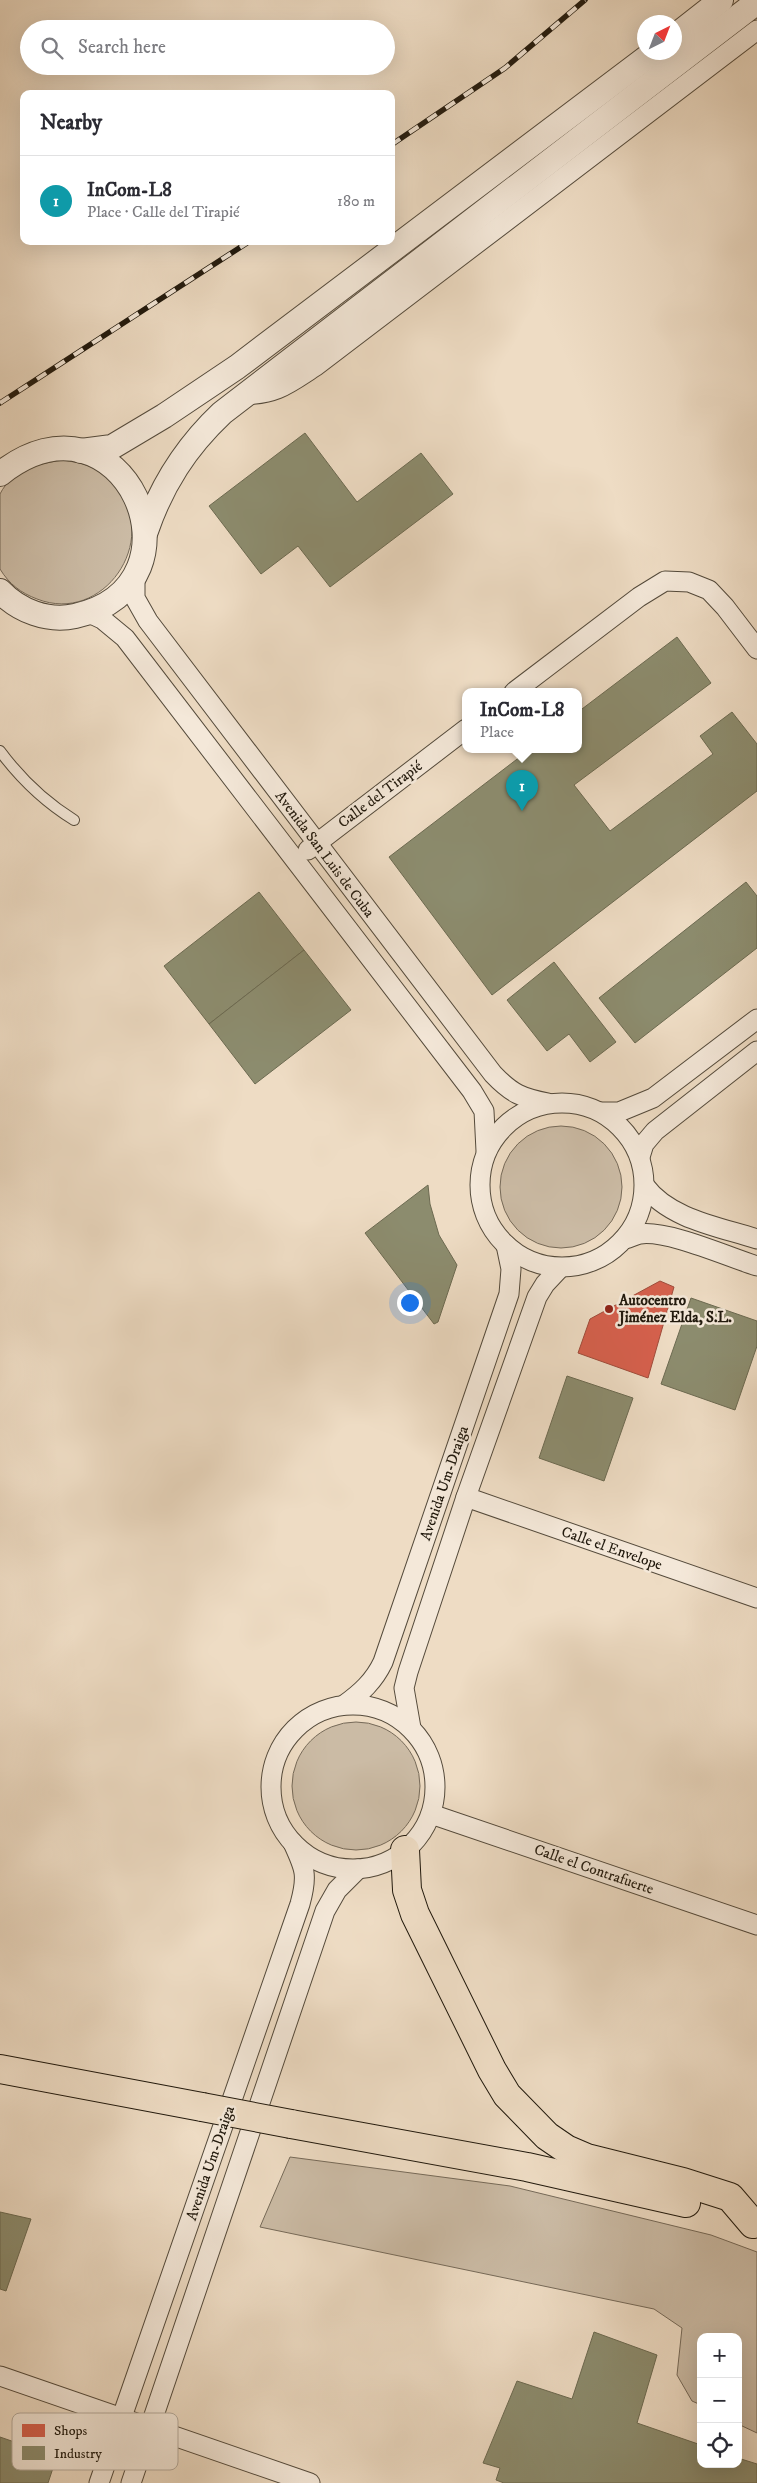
<!DOCTYPE html>
<meta charset="utf-8">
<style>
body{margin:0;font-family:"IM FELL DW Pica",serif;background:#f2f2f3;color:#2b2b33}
.controls{position:absolute;right:15px;bottom:15px;display:grid;overflow:hidden;border-radius:10px;box-shadow:0 5px 20px #0002}
.controls button{width:45px;height:45px;display:grid;place-items:center;padding:0;border:0;border-bottom:1px solid #e1e1e2;background:#fff;color:#2b2b33;font:25px sans-serif}
.compass{position:absolute;left:637px;top:15px;width:45px;height:45px;border-radius:50%;background:#fff;box-shadow:0 5px 20px #0002;rotate:42deg}
.you{position:absolute;left:409px;top:1302px;width:18px;height:18px;margin:-12px;border:4px solid #fff;border-radius:50%;background:#1a73e8;box-shadow:0 0 0 8px #1a73e833}
.badge{display:grid;place-items:center;width:32px;height:32px;border-radius:50%;background:#8f2418;color:#fff;font-size:16px;font-weight:700}
.pin{position:absolute;translate:-50% -41px;filter:drop-shadow(0 1px 2px #0008)}
.pin::after{content:'';position:absolute;top:26px;width:18px;height:15px;background:inherit;clip-path:polygon(0 0,100% 0,50% 100%)}
.popup{position:absolute;left:462px;top:688px;width:120px;height:65px;box-sizing:border-box;display:grid;place-content:center;border-radius:10px;background:#fff;filter:drop-shadow(0 1px 4px #0005);font-size:16px;white-space:nowrap;color:#7c7c81}
.popup b{font-size:19px;color:#2b2b33}
.popup::after{content:'';position:absolute;left:50%;top:100%;margin-left:-10px;border:10px solid transparent;border-top-color:#fff}
.list{margin:0;padding:0;list-style:none}
h2{display:flex;justify-content:space-between;align-items:center;height:65px;margin:0;padding:0 20px;font-size:21px}
h2 small{font-size:16px;font-weight:400;color:#7c7c81}
.list li{display:grid;grid-template-columns:32px 1fr auto;gap:15px;align-items:center;box-sizing:border-box;height:90px;padding:0 20px;border-top:1px solid #e1e1e2}
.list b{display:block;font-size:19px;white-space:nowrap}
.list p{margin:0;font-size:16px;white-space:nowrap;color:#7c7c81}
.list em{font-size:16px;font-style:normal;color:#7c7c81}
.icon{flex:none;width:28px;height:28px;fill:none;stroke:currentColor;stroke-width:2;stroke-linecap:round;stroke-linejoin:round}
.map{position:relative;flex:none;width:757px;height:2483px;overflow:hidden}
.search{position:absolute;background:#fff;box-shadow:0 5px 20px #0002;left:20px;top:20px;width:375px;height:55px;display:flex;align-items:center;gap:12px;box-sizing:border-box;padding:0 18px;border-radius:28px;color:#7c7c81;font-size:19px}
.panel{position:absolute;background:#fff;box-shadow:0 5px 20px #0002;left:20px;top:90px;width:375px;height:155px;border-radius:10px}
.map>svg:first-child{display:block}
</style>
<div class="map">
<svg width="757" height="2483" viewBox="0 0 757 2483">
<rect width="100%" height="100%" fill="#eedcc4"/>
<filter id="stains"><feTurbulence type="fractalNoise" baseFrequency=".004" numOctaves="4"/><feColorMatrix values="0 0 0 0 .2 0 0 0 0 .09 0 0 0 0 .02 0 0 0 .5 -.17"/></filter>
<radialGradient id="worn" r=".72"><stop offset=".6" stop-color="#630" stop-opacity="0"/><stop offset="1" stop-color="#630" stop-opacity=".3"/></radialGradient>
<g fill="#cbbba5" stroke="#766a59">
<path d="M64 460C71 462 79 462 86 465 98 469 108 478 116 487 161 541 103 625 37 599 21 593 9 584 0 569V494C12 470 39 463 64 460Z"/>
<circle cx="561" cy="1187" r="61"/>
<circle cx="356" cy="1786" r="64"/>
<polygon points="290,2157 510,2186 711,2235 757,2252 757,2433 738,2424 738,2337 701,2337 701,2405 692,2401 677,2375 682,2328 654,2309 260,2227"/>
</g>
<polygon fill="#d6604d" stroke="#a04b3a" points="660,1281 674,1287 648,1378 578,1353 590,1319"/>
<g fill="#8c8c6e" stroke="#6c6a51">
<polygon points="305,433 357,502 421,453 453,494 330,587 298,546 261,574 209,506"/>
<polygon points="677,637 711,683 574,785 610,831 713,754 700,736 732,712 757,744 757,791 492,995 389,857 529,750 578,750 578,712"/>
<polygon points="746,882 757,896 757,948 635,1043 599,998"/>
<polygon points="259,892 304,950 209,1024 164,966"/>
<polygon points="304,950 351,1010 255,1084 209,1024"/>
<polygon points="554,962 616,1042 590,1062 569,1034 547,1051 507,1000"/>
<polygon points="428,1185 430,1204 439,1235 457,1265 438,1322 434,1324 365,1233"/>
<polygon points="691,1298 757,1321 757,1346 735,1410 661,1384"/>
<polygon points="567,1376 633,1398 604,1481 539,1458"/>
<polygon points="0,2212 31,2219 6,2291 0,2289"/>
<polygon points="594,2332 657,2355 637,2423 701,2445 701,2464 738,2464 738,2458 757,2464 757,2483 504,2483 496,2480 500,2468 483,2463 517,2381 572,2399"/>
<polygon points="0,2437 49,2454 53,2468 48,2483 0,2483"/>
</g>
<g fill="none" stroke-linecap="round" stroke-linejoin="round">
<g stroke="#544a3b" stroke-width="12">
<path id="service" d="M0 751C20 778 45 802 74 820"/>
</g>
<g stroke="#544a3b" stroke-width="21">
<g id="minor">
<path d="M243 395C278 394 288 384 316 366L757 30"/>
<path d="M135 575V598L148 621 493 1074C512 1094 522 1098 548 1103"/>
<polyline points="89,613 102,619 125,638 472,1091 484,1111 486,1151"/>
<polyline points="514,692 639,597 665,581 689,582 709,590 725,607 757,649"/>
<polyline points="308,850 466,729"/>
<circle cx="562" cy="1185" r="82"/>
<polyline points="601,1112 619,1112 653,1098 757,1019"/>
<polyline points="640,1157 644,1144 655,1131 757,1051"/>
<path d="M645 1186C669 1219 720 1227 757 1239"/>
<path d="M625 1239C630 1238 635 1235 640 1234 668 1230 728 1257 757 1266"/>
<polyline points="466,1497 757,1598"/>
<path d="M344 1705C361 1693 374 1681 383 1662L509 1294 511 1269 506 1245"/>
<circle cx="353" cy="1787" r="82"/>
<polyline points="411,1728 404,1688 408,1672 466,1497 537,1297 545,1284 560,1268"/>
<polyline points="431,1814 757,1925"/>
<polyline points="0,2376 310,2483"/>
<path d="M99 2483 300 1904C308 1875 305 1869 293 1843"/>
<polyline points="131,2483 325,1911 337,1890 358,1869"/>
</g>
</g>
<g stroke="#544a3b" stroke-width="26">
<g id="tertiary">
<polyline points="674,37 721,0"/>
<polyline points="81,451 112,447 164,416 237,367 654,52"/>
<path d="M0 474C122 377 214 585 75 616 48 622 19 611 0 591"/>
<path d="M146 531C162 484 186 447 222 413L757 2"/>
</g>
</g>
<g stroke="#21190d" stroke-width="30">
<g id="primary">
<polyline points="405,1850 407,1890 415,1914 492,2070 507,2095 547,2136 566,2149 587,2158 683,2182 730,2197 753,2224"/>
<polyline points="0,2069 202,2107"/>
<polyline points="291,2124 527,2167 686,2203"/>
</g>
</g>
<use href="#service" stroke="#f4e8d9" stroke-width="10"/>
<use href="#minor" stroke="#f4e8d9" stroke-width="19"/>
<use href="#tertiary" stroke="#f4e8d9" stroke-width="24"/>
<use href="#primary" stroke="#eedcc4" stroke-width="28"/>
<g stroke="#21190d" stroke-width="5.5">
<g id="rail">
<polyline points="391,145 505,68 585,0"/>
<polyline points="0,403 250,241"/>
</g>
</g>
<use href="#rail" stroke="#f4e8d9" stroke-width="4" stroke-dasharray="11" stroke-linecap="butt"/>
<g stroke="#21190d" stroke-width="30" stroke-linecap="butt">
<polyline id="primary-bridge" points="202,2107 291,2124"/>
</g>
<use href="#primary-bridge" stroke="#eedcc4" stroke-width="28"/>
</g>
<circle fill="#8f2418" stroke="#f4e8d9" stroke-width="2" cx="609" cy="1309" r="5"/>
<g text-anchor="middle" stroke-width="5" stroke-linejoin="round" paint-order="stroke">
<g font-size="15" fill="#21190d" stroke="#f4e8d9">
<text transform="translate(380 794) rotate(-37)" y="5">Calle del Tirapié</text>
<text transform="translate(325 854) rotate(53)" y="5">Avenida San Luis de Cuba</text>
<text transform="translate(444 1483) rotate(-71)" y="5">Avenida Um-Draiga</text>
<text transform="translate(612 1548) rotate(19)" y="5">Calle el Envelope</text>
<text transform="translate(594 1869) rotate(19)" y="5">Calle el Contrafuerte</text>
<text transform="translate(210 2163) rotate(-71)" y="5">Avenida Um-Draiga</text>
</g>
<g font-size="15" font-weight="bold" fill="#21190d" stroke="#f4e8d9" text-anchor="start">
<text x="619" y="1305">Autocentro<tspan x="619" dy="17">Jiménez Elda, S.L.</tspan></text>
</g>
</g>
<rect x="12" y="2413" width="166" height="57" rx="8" fill="#f4e8d9" stroke="#b5aa9c" stroke-width="1"/>
<rect x="22" y="2424" width="23" height="13" fill="#d6604d"/>
<rect x="22" y="2446" width="23" height="14" fill="#8c8c6e"/>
<g font-size="14" fill="#21190d">
<text x="54" y="2435">Shops</text>
<text x="54" y="2458">Industry</text>
</g>
<rect width="100%" height="100%" filter="url(#stains)"/>
<rect width="100%" height="100%" fill="url(#worn)"/>
</svg>
<div class="controls">
<button>+</button>
<button>−</button>
<button><svg class="icon" aria-label="locate" viewBox="0 0 24 24"><circle cx="12" cy="12" r="6"/><path d="M12 2v4M12 18v4M2 12h4M18 12h4"/></svg></button>
</div>
<svg class="compass" viewBox="-18 -18 36 36"><path d="M0-13l5 13h-10z" fill="#e53935"/><path d="M0 13l5-13h-10z" fill="#7c7c81"/></svg>
<div class="you"></div>
<div class="pin badge" style="left:522px;top:811px;background:#0f9aa8">1</div>
<div class="popup"><b>InCom-L8</b>Place</div>
<div class="search"><svg class="icon" aria-label="search" viewBox="0 0 24 24"><circle cx="10" cy="10" r="6"/><path d="M15 15l6 6"/></svg>Search here</div>
<section class="panel">
<h2>Nearby<small></small></h2>
<ul class="list">
<li><span class="badge" style="background:#0f9aa8">1</span><div><b>InCom-L8</b><p>Place · Calle del Tirapié</p></div><em>180 m</em></li>
</ul>
</section>
</div>
